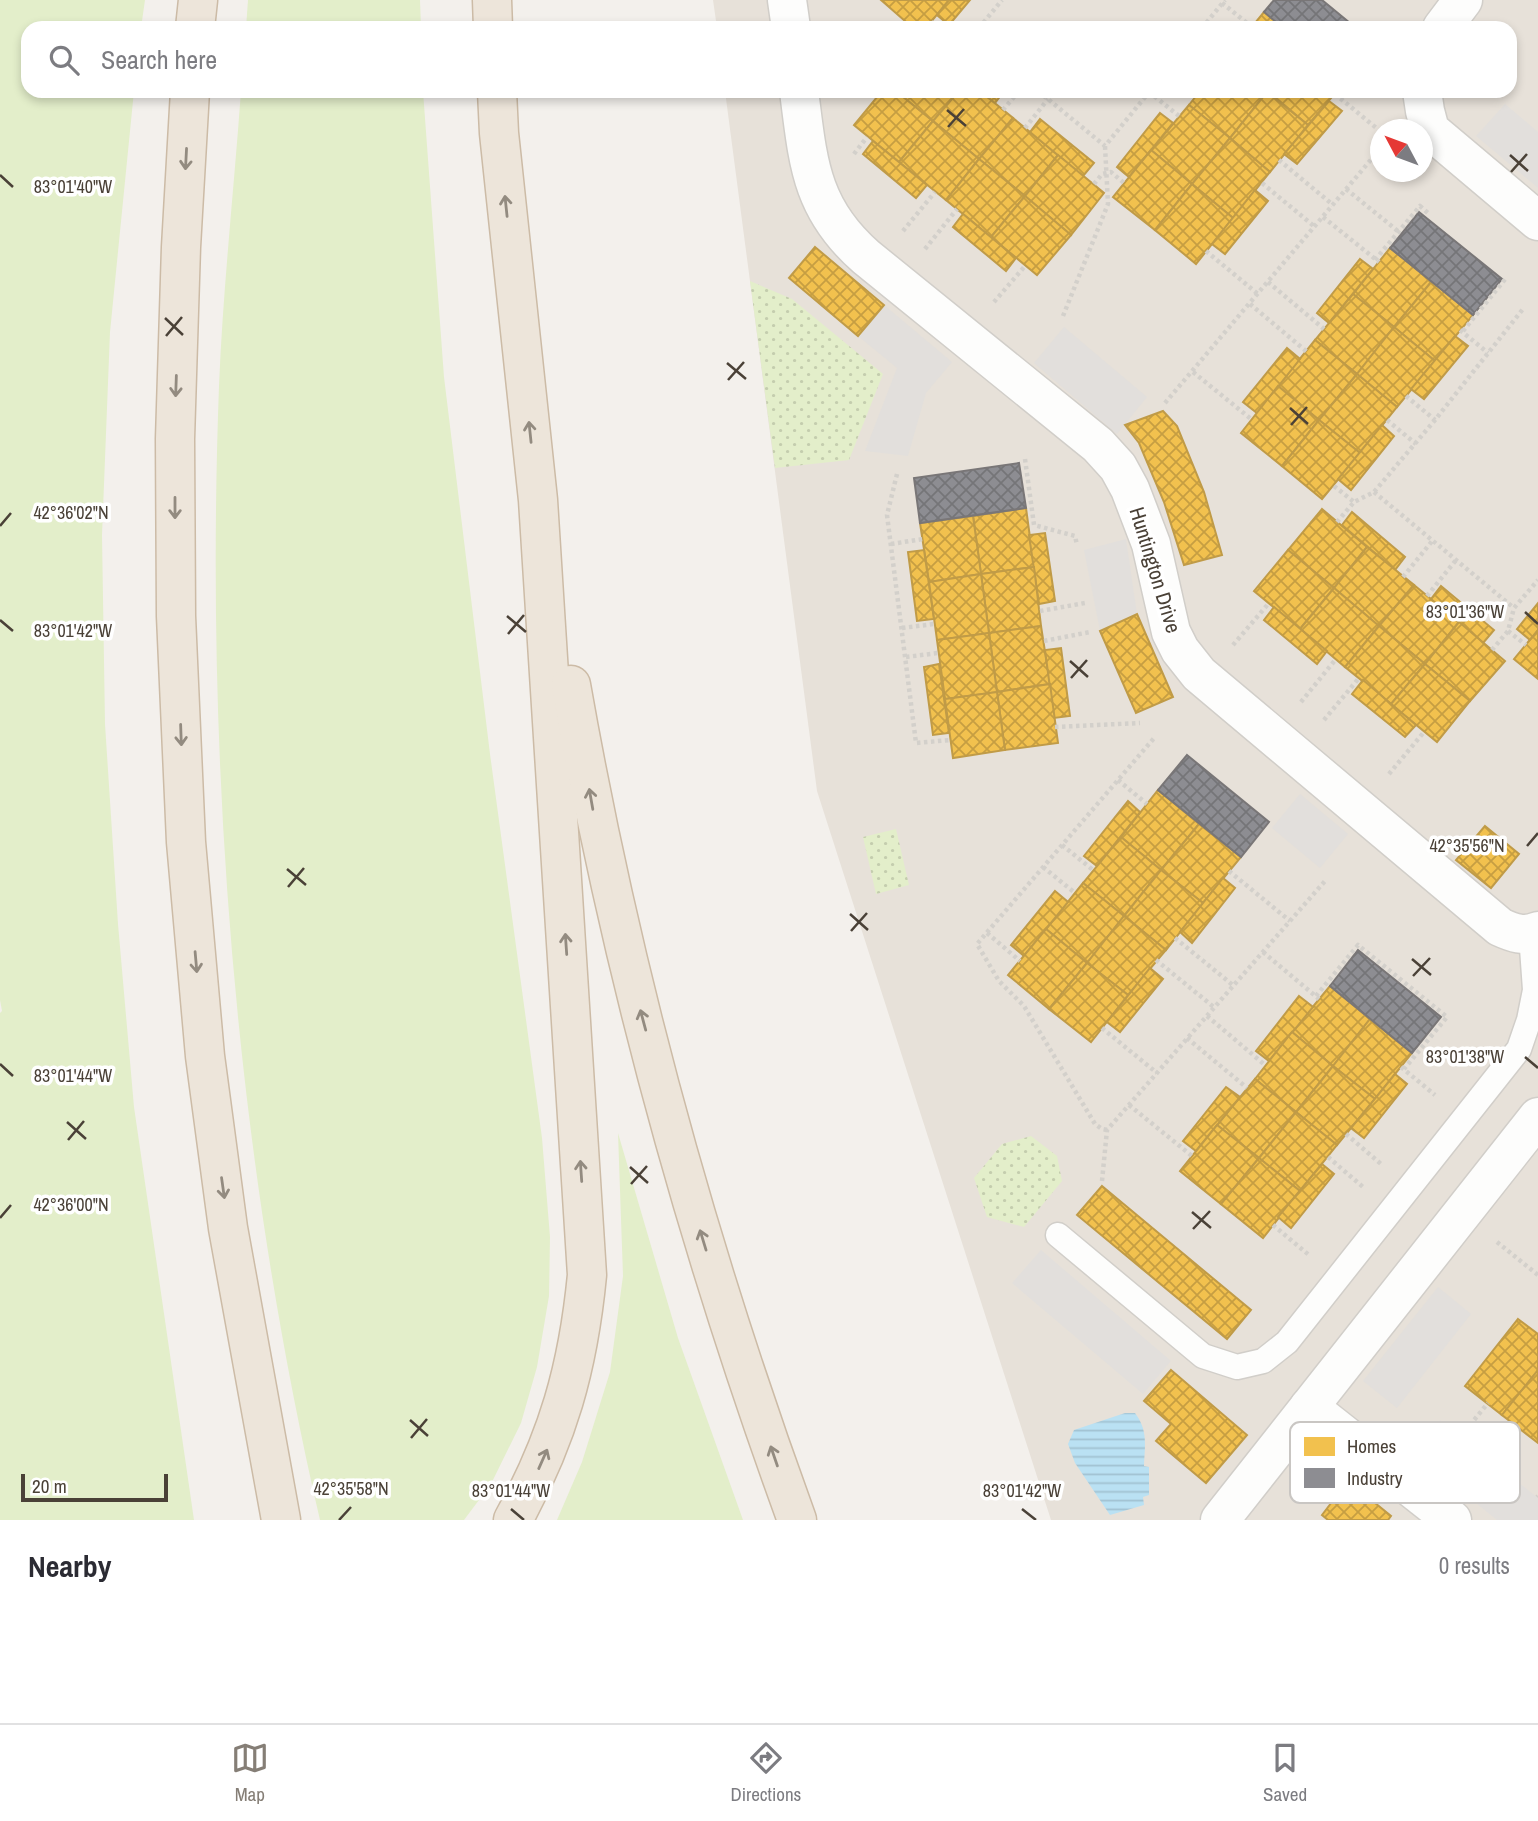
<!DOCTYPE html>
<meta charset="utf-8">
<style>
body{margin:0;font-family:"Archivo Narrow",sans-serif;background:#f7f7f7;color:#2b2b33}
.compass{position:absolute;left:1370px;top:119px;width:63px;height:63px;border-radius:50%;background:#fff;box-shadow:0 4px 10px #0003;rotate:311deg}
.scale{position:absolute;left:21px;bottom:18px;width:147px;box-sizing:border-box;padding-left:7px;border:4px solid #4a4137;border-top:0;font-size:19px;line-height:24px;white-space:nowrap;color:#4a4137;-webkit-text-stroke:5px #fff;paint-order:stroke}
.list{margin:0;padding:0;list-style:none}
h2{display:flex;justify-content:space-between;align-items:center;height:91px;margin:0;padding:0 28px;font-size:30px}
h2 small{font-size:23px;font-weight:400;color:#7c7c81}
.icon{flex:none;width:38px;height:38px;fill:none;stroke:currentColor;stroke-width:2;stroke-linecap:round;stroke-linejoin:round}
.map{position:relative;flex:none;width:1538px;height:1520px;overflow:hidden}
.search{position:absolute;background:#fff;box-shadow:0 4px 10px #0003;left:21px;right:21px;top:21px;height:77px;display:flex;align-items:center;gap:18px;box-sizing:border-box;padding:0 24px;border-radius:21px;color:#7c7c81;font-size:26px}
.sheet{height:203px;background:#fff}
nav{display:flex;justify-content:space-around;align-items:center;box-sizing:border-box;height:98px;border-top:2px solid #e1e1e2;background:#fff;font-size:19px;color:#7c7c81}
nav a{display:grid;justify-items:center;gap:4px}
nav .on{color:#857e76}
.map>svg:first-child{display:block}
</style>
<div class="map">
<svg width="1538" height="1520" viewBox="0 0 1538 1520">
<defs>
<pattern id="park-dots" width="8" height="8" patternUnits="userSpaceOnUse" patternTransform="scale(1.75)"><rect width="8" height="8" fill="#e3eeca"/><path d="M2 2h.1M6 6h.1" fill="none" stroke="#c4cdae" stroke-width="1.8" stroke-linecap="round"/></pattern>
<pattern id="water-rules" width="6" height="5" patternUnits="userSpaceOnUse" patternTransform="scale(1.75)"><rect width="6" height="5" fill="#bae1f3"/><path d="M0 2.5h6" fill="none" stroke="#a1c2d1"/></pattern>
<pattern id="homes-cross-hatch" width="8" height="8" patternUnits="userSpaceOnUse" patternTransform="scale(1.75)"><rect width="8" height="8" fill="#f2c14e"/><path d="M0 0l8 8M0 8l8-8" fill="none" stroke="#c69e42"/></pattern>
<pattern id="industry-cross-hatch" width="8" height="8" patternUnits="userSpaceOnUse" patternTransform="scale(1.75)"><rect width="8" height="8" fill="#8d8d92"/><path d="M0 0l8 8M0 8l8-8" fill="none" stroke="#757578"/></pattern>
</defs>
<rect width="100%" height="100%" fill="#f3f0ec"/>
<path fill="#e7e1d9" fill-rule="evenodd" d="M713 0H1538V1520H1051L817 791 725 91H1510V28H717ZM1380 130H1422V172H1380Z"/>
<g fill="#e3eeca">
<polygon points="0,0 145,0 141,28 28,28 28,91 134,91 110,332 102,535 105,724 118,924 134,1107 194,1520 0,1520 0,1013 2,1011 0,1000"/>
<polygon points="248,0 420,0 421,28 246,28"/>
<path d="M241 91H423L444 377 490 754 542 1138 550 1237 549 1296 537 1367 521 1423 491 1484 464 1520H320C235 1154 205 761 219 386 223 288 234 189 241 91Z"/>
<polygon points="618,1133 678,1338 743,1520 557,1520 582,1462 610,1372 623,1276"/>
</g>
<g fill="url(#park-dots)">
<polygon points="750,281 792,299 883,374 849,460 775,468"/>
<polygon points="896,829 909,885 876,894 863,837"/>
<polygon points="1031,1136 1057,1156 1062,1181 1024,1227 987,1217 974,1178 1002,1144"/>
</g>
<g fill="#e2dfdc">
<polygon points="1505,104 1538,132 1538,188 1476,136"/>
<polygon points="884,305 952,362 926,393 908,456 865,451 897,368 858,336"/>
<polygon points="1064,327 1147,397 1117,434 1034,363"/>
<polygon points="1126,539 1137,614 1100,631 1084,550"/>
<polygon points="1300,794 1348,834 1320,868 1272,828"/>
<polygon points="1041,1250 1171,1361 1143,1394 1012,1283"/>
<polygon points="1438,1287 1471,1314 1397,1408 1363,1381"/>
<polygon points="1440,1420 1538,1498 1538,1520 1497,1520 1414,1453"/>
</g>
<path fill="url(#water-rules)" d="M1125 1413H1135C1148 1430 1145 1445 1144 1466L1149 1467V1495L1143 1497 1144 1505 1110 1515 1075 1463 1068 1444 1074 1430Z"/>
<g fill="url(#homes-cross-hatch)" stroke="#c09b47" stroke-width="2">
<polygon points="881,0 949,0 926,28 913,28"/>
<polygon points="949,0 970,0 949,25 937,15"/>
<polygon points="1264,12 1283,28 1251,28"/>
<polygon points="882,91 896,91 933,121 899,162 854,125"/>
<polygon points="896,91 959,91 933,121"/>
<polygon points="959,91 980,91 1013,118 979,159 933,121"/>
<polygon points="980,91 1004,91 995,103"/>
<polygon points="1200,91 1266,91 1267,92 1230,138 1189,105"/>
<polygon points="1268,91 1337,91 1308,125"/>
<polygon points="1267,92 1308,125 1270,172 1230,138"/>
<polygon points="1329,101 1342,111 1297,164 1284,154"/>
<polygon points="1189,105 1230,138 1192,184 1151,150"/>
<polygon points="1160,113 1173,123 1129,177 1117,167"/>
<polygon points="1013,118 1058,155 1025,196 979,159"/>
<polygon points="1040,119 1094,163 1083,176 1030,132"/>
<polygon points="933,121 979,159 946,200 899,162"/>
<polygon points="1230,138 1270,172 1233,218 1192,184"/>
<polygon points="873,141 927,185 916,198 863,154"/>
<polygon points="1151,150 1192,184 1155,230 1113,197"/>
<polygon points="1058,155 1104,193 1071,235 1025,196"/>
<polygon points="979,159 1025,196 991,237 946,200"/>
<polygon points="1192,184 1233,218 1196,264 1155,230"/>
<polygon points="1255,190 1268,201 1225,254 1212,244"/>
<polygon points="1025,196 1071,235 1037,275 991,237"/>
<polygon points="963,214 1016,258 1006,271 953,227"/>
<polygon points="815,247 884,305 858,336 789,278"/>
<polygon points="1390,248 1432,281 1394,327 1353,294"/>
<polygon points="1360,259 1373,269 1329,323 1317,313"/>
<polygon points="1432,281 1473,315 1435,361 1394,327"/>
<polygon points="1353,294 1394,327 1357,374 1315,340"/>
<polygon points="1394,327 1435,361 1397,407 1357,374"/>
<polygon points="1455,336 1468,346 1424,399 1411,389"/>
<polygon points="1315,340 1357,374 1319,420 1278,386"/>
<polygon points="1287,348 1300,359 1257,413 1243,402"/>
<polygon points="1357,374 1397,407 1360,453 1319,420"/>
<polygon points="1278,386 1319,420 1282,466 1241,433"/>
<polygon points="1163,411 1177,426 1204,492 1222,555 1184,565 1164,502 1139,443 1125,425"/>
<polygon points="1319,420 1360,453 1322,499 1282,466"/>
<polygon points="1382,425 1394,436 1351,490 1338,479"/>
<polygon points="1026,508 1034,567 981,574 973,516"/>
<polygon points="1322,509 1367,547 1334,588 1288,550"/>
<polygon points="1352,512 1405,557 1395,570 1342,525"/>
<polygon points="973,516 981,574 929,582 920,523"/>
<polygon points="1045,533 1055,601 1039,604 1029,535"/>
<polygon points="1367,547 1414,585 1379,626 1334,588"/>
<polygon points="924,550 934,619 917,621 908,552"/>
<polygon points="1288,550 1334,588 1300,629 1254,591"/>
<polygon points="1034,567 1041,626 989,633 981,574"/>
<polygon points="981,574 989,633 937,640 929,582"/>
<polygon points="1414,585 1459,622 1425,664 1379,626"/>
<polygon points="1441,586 1494,630 1483,643 1431,599"/>
<polygon points="1334,588 1379,626 1345,667 1300,629"/>
<polygon points="1538,603 1538,630 1530,640 1517,629"/>
<polygon points="1274,607 1327,651 1317,664 1264,620"/>
<polygon points="1137,614 1173,697 1136,713 1100,631"/>
<polygon points="1459,622 1505,661 1470,701 1425,664"/>
<polygon points="1041,626 1050,684 997,692 989,633"/>
<polygon points="1379,626 1425,664 1391,704 1345,667"/>
<polygon points="1538,630 1538,679 1514,659"/>
<polygon points="989,633 997,692 945,699 937,640"/>
<polygon points="1061,648 1070,716 1054,718 1045,650"/>
<polygon points="939,664 949,733 933,735 924,667"/>
<polygon points="1425,664 1470,701 1437,742 1391,704"/>
<polygon points="1363,680 1416,725 1405,737 1352,694"/>
<polygon points="1050,684 1058,743 1005,750 997,692"/>
<polygon points="997,692 1005,750 953,758 945,699"/>
<polygon points="1158,790 1199,824 1161,870 1121,837"/>
<polygon points="1128,801 1140,812 1097,866 1084,856"/>
<polygon points="1199,824 1241,857 1203,903 1161,870"/>
<polygon points="1485,826 1519,854 1491,888 1456,860"/>
<polygon points="1121,837 1161,870 1124,916 1083,883"/>
<polygon points="1161,870 1203,903 1166,950 1124,916"/>
<polygon points="1223,878 1235,888 1192,943 1180,932"/>
<polygon points="1083,883 1124,916 1087,963 1046,929"/>
<polygon points="1055,891 1068,902 1024,956 1011,945"/>
<polygon points="1124,916 1166,950 1128,995 1087,963"/>
<polygon points="1046,929 1087,963 1049,1009 1008,975"/>
<polygon points="1087,963 1128,995 1091,1042 1049,1009"/>
<polygon points="1150,968 1163,979 1120,1032 1107,1022"/>
<polygon points="1330,986 1370,1019 1333,1066 1292,1032"/>
<polygon points="1299,996 1313,1007 1269,1061 1256,1051"/>
<polygon points="1370,1019 1412,1053 1375,1099 1333,1066"/>
<polygon points="1292,1032 1333,1066 1296,1112 1255,1079"/>
<polygon points="1333,1066 1375,1099 1337,1145 1296,1112"/>
<polygon points="1395,1074 1407,1084 1364,1138 1351,1128"/>
<polygon points="1255,1079 1296,1112 1259,1158 1217,1125"/>
<polygon points="1226,1087 1240,1097 1196,1151 1183,1141"/>
<polygon points="1296,1112 1337,1145 1300,1191 1259,1158"/>
<polygon points="1217,1125 1259,1158 1221,1204 1180,1171"/>
<polygon points="1259,1158 1300,1191 1263,1238 1221,1204"/>
<polygon points="1322,1164 1334,1174 1291,1228 1278,1217"/>
<polygon points="1102,1186 1251,1310 1227,1339 1077,1215"/>
<polygon points="1518,1319 1538,1334 1538,1370 1502,1415 1465,1386"/>
<polygon points="1171,1370 1247,1435 1206,1483 1156,1441 1171,1424 1144,1401"/>
<polygon points="1538,1370 1538,1443 1502,1415"/>
<polygon points="1348,1481 1391,1516 1388,1520 1328,1520 1322,1515"/>
</g>
<g fill="url(#industry-cross-hatch)" stroke="#797677" stroke-width="2">
<polygon points="1274,0 1322,0 1356,28 1283,28 1264,12"/>
<polygon points="1419,212 1502,279 1473,315 1390,248"/>
<polygon points="1019,463 1026,508 920,523 914,478"/>
<polygon points="1187,755 1269,822 1241,857 1158,790"/>
<polygon points="1358,950 1441,1017 1412,1053 1330,986"/>
</g>
<g fill="none" stroke-linecap="round" stroke-linejoin="round">
<g stroke="#d1cec9" stroke-width="27">
<polyline id="lane" points="1058,1235 1203,1356 1237,1367 1263,1361 1287,1342 1519,1049 1529,1020 1535,990 1531,934"/>
</g>
<g stroke="#d1cec9" stroke-width="41">
<g id="street">
<polyline points="787,0 791,28"/>
<polyline points="1442,28 1463,0"/>
<path d="M799 91C808 161 810 208 866 257L1098 445 1118 467 1130 489 1151 544 1171 632 1180 650 1199 674 1500 927C1513 933 1524 937 1538 931"/>
<polyline points="1422,91 1425,111 1430,130 1538,221"/>
<polyline points="1309,1407 1452,1520"/>
<polyline points="1220,1520 1538,1117"/>
</g>
</g>
<g stroke="#ccbba6" stroke-width="41">
<g id="highway">
<polyline points="492,0 493,28"/>
<polyline points="195,28 198,0"/>
<polyline points="190,91 181,247 175,439 176,616 186,842 205,1056 228,1228 281,1520"/>
<path d="M497 91 499 133 538 500 587 1275C578 1368 558 1438 513 1520"/>
<path d="M571 685C621 969 698 1249 797 1520"/>
</g>
</g>
<g stroke="#d3d0cb" stroke-width="4.5" stroke-dasharray="3.5 3.5" stroke-linecap="butt">
<polyline points="1222,3 1252,27"/>
<polyline points="931,22 939,28"/>
<polyline points="979,28 1002,0"/>
<polyline points="1202,28 1225,0"/>
<polyline points="1038,91 1105,146 1150,91"/>
<polyline points="1195,91 1198,93"/>
<polyline points="1149,92 1179,116"/>
<polyline points="1335,94 1380,131"/>
<polyline points="1003,110 1019,91"/>
<polyline points="1025,128 1048,99"/>
<polyline points="854,154 867,137"/>
<polyline points="1279,160 1333,205"/>
<polyline points="1262,183 1315,227"/>
<polyline points="1094,184 1102,174 1111,172 1124,183"/>
<polyline points="1346,189 1399,232"/>
<polyline points="1323,217 1379,262"/>
<polyline points="903,231 935,192"/>
<polyline points="925,249 957,209"/>
<polyline points="1206,251 1258,294"/>
<polyline points="1375,260 1420,206 1429,214"/>
<polyline points="1268,282 1324,329"/>
<polyline points="994,302 1025,266"/>
<polyline points="1250,304 1307,352"/>
<polyline points="1063,316 1108,204 1105,146"/>
<polyline points="1460,330 1488,353"/>
<polyline points="1463,331 1507,277"/>
<polyline points="1193,372 1251,419"/>
<polyline points="1406,396 1435,420"/>
<polyline points="1165,403 1380,149"/>
<polyline points="1387,420 1416,444"/>
<polyline points="1025,459 1034,525 1075,536 1077,545"/>
<polyline points="897,474 887,515 916,743 950,740"/>
<polyline points="1334,486 1354,502"/>
<polyline points="1374,492 1514,608"/>
<polyline points="1337,522 1354,502 1374,492 1435,420 1523,309"/>
<polyline points="891,544 923,539"/>
<polyline points="1403,577 1433,540"/>
<polyline points="1427,596 1456,560"/>
<polyline points="1040,611 1085,603"/>
<polyline points="902,628 934,624"/>
<polyline points="1508,631 1526,645"/>
<polyline points="1044,641 1090,632"/>
<polyline points="1233,645 1269,603"/>
<polyline points="1492,650 1508,631 1514,608 1538,580"/>
<polyline points="906,657 938,653"/>
<polyline points="1301,702 1336,659"/>
<polyline points="1324,720 1359,678"/>
<polyline points="1055,727 1140,723"/>
<polyline points="1389,774 1424,732"/>
<polyline points="1118,780 1147,804"/>
<polyline points="1062,845 1093,870"/>
<polyline points="1043,867 1075,893"/>
<polyline points="1229,871 1290,921"/>
<polyline points="987,933 1020,961"/>
<polyline points="1175,938 1234,986"/>
<polyline points="1263,952 1319,999"/>
<polyline points="1156,960 1215,1008"/>
<polyline points="1316,996 1358,945 1447,1017 1404,1069"/>
<polyline points="1207,1016 1265,1065"/>
<polyline points="1102,1028 1157,1073"/>
<polyline points="1187,1038 1247,1088"/>
<polyline points="1401,1067 1435,1095"/>
<polyline points="1129,1105 1192,1156"/>
<polyline points="1107,1130 1102,1129 1095,1124 1024,1006 999,981 977,944 1155,737"/>
<polyline points="1346,1134 1381,1164"/>
<polyline points="1328,1157 1363,1187"/>
<polyline points="1102,1181 1107,1130 1325,881"/>
<polyline points="1273,1225 1309,1255"/>
<polyline points="1497,1242 1538,1275"/>
<polyline points="1461,1436 1488,1403"/>
<polyline points="1491,1460 1517,1426"/>
<polyline points="1537,1497 1538,1496"/>
</g>
<use href="#lane" stroke="#fdfdfc" stroke-width="24"/>
<use href="#street" stroke="#fdfdfc" stroke-width="38"/>
<use href="#highway" stroke="#ede5da" stroke-width="38"/>
</g>
<defs><path id="oneway-shaft" d="M-6 0H5M1.5-3L5.5 0L1.5 3" fill="none" stroke-width="1.6" stroke-linecap="round" stroke-linejoin="round" transform="scale(1.75)"/></defs>
<g stroke="#938b80">
<use href="#oneway-shaft" transform="translate(186 159) rotate(93)"/>
<use href="#oneway-shaft" transform="translate(506 206) rotate(-96)"/>
<use href="#oneway-shaft" transform="translate(176 386) rotate(92)"/>
<use href="#oneway-shaft" transform="translate(530 432) rotate(-96)"/>
<use href="#oneway-shaft" transform="translate(175 508) rotate(90)"/>
<use href="#oneway-shaft" transform="translate(181 735) rotate(88)"/>
<use href="#oneway-shaft" transform="translate(591 799) rotate(-100)"/>
<use href="#oneway-shaft" transform="translate(566 944) rotate(-94)"/>
<use href="#oneway-shaft" transform="translate(196 962) rotate(85)"/>
<use href="#oneway-shaft" transform="translate(643 1020) rotate(-105)"/>
<use href="#oneway-shaft" transform="translate(581 1171) rotate(-94)"/>
<use href="#oneway-shaft" transform="translate(223 1188) rotate(82)"/>
<use href="#oneway-shaft" transform="translate(703 1240) rotate(-107)"/>
<use href="#oneway-shaft" transform="translate(774 1456) rotate(-109)"/>
<use href="#oneway-shaft" transform="translate(543 1459) rotate(-66)"/>
</g>
<path fill="none" stroke="#4a4137" stroke-width="2.5" d="M947 110 966 126M948 127 964 109M1510 155 1528 171M1511 172 1527 154M0 175 13 187M165 318 183 335M166 336 182 317M727 363 746 379M728 380 744 362M1290 408 1308 424M1291 425 1307 407M0 526 11 513M1525 612 1538 624M507 616 526 632M0 620 13 631M508 634 524 615M1070 661 1088 677M1071 678 1087 660M1527 846 1538 833M287 869 306 885M288 887 304 868M850 914 868 930M851 931 867 913M1412 959 1431 975M1413 976 1430 958M1525 1057 1538 1068M0 1064 13 1076M67 1122 86 1139M68 1140 84 1121M630 1167 648 1183M631 1184 647 1166M1192 1212 1211 1228M0 1218 11 1205M1193 1229 1210 1211M410 1420 428 1436M411 1438 427 1419M511 1509 524 1520M1022 1509 1036 1520M339 1520 351 1507"/>
<g text-anchor="middle" stroke-width="7" stroke-linejoin="round" paint-order="stroke">
<g font-size="21" fill="#4a4137" stroke="#fff">
<text transform="translate(1155 570) rotate(73)" y="7">Huntington Drive</text>
</g>
</g>
<rect x="1290" y="1422" width="230" height="81" rx="10" fill="#fff" stroke="#c9c6c3" stroke-width="2"/>
<rect x="1304" y="1437" width="31" height="19" fill="#f2c14e"/>
<rect x="1304" y="1468" width="31" height="20" fill="#8d8d92"/>
<g font-size="19" fill="#4a4137">
<text x="1347" y="1453">Homes</text>
<text x="1347" y="1485">Industry</text>
</g>
<g font-size="18" text-anchor="middle" fill="#4a4137" stroke="#fff" stroke-width="7" stroke-linejoin="round" paint-order="stroke">
<text x="73" y="193">83°01'40"W</text>
<text x="71" y="519">42°36'02"N</text>
<text x="1465" y="618">83°01'36"W</text>
<text x="73" y="637">83°01'42"W</text>
<text x="1467" y="852">42°35'56"N</text>
<text x="1465" y="1063">83°01'38"W</text>
<text x="73" y="1082">83°01'44"W</text>
<text x="71" y="1211">42°36'00"N</text>
<text x="351" y="1495">42°35'58"N</text>
<text x="511" y="1497">83°01'44"W</text>
<text x="1022" y="1497">83°01'42"W</text>
</g>
</svg>
<svg class="compass" viewBox="-18 -18 36 36"><path d="M0-13l5 13h-10z" fill="#e53935"/><path d="M0 13l5-13h-10z" fill="#7c7c81"/></svg>
<div class="scale">20 m</div>
<div class="search"><svg class="icon" aria-label="search" viewBox="0 0 24 24"><circle cx="10" cy="10" r="6"/><path d="M15 15l6 6"/></svg>Search here</div>
</div>
<section class="sheet">
<h2>Nearby<small>0 results</small></h2>
<ul class="list">
</ul>
</section>
<nav>
<a class="on"><svg class="icon" aria-label="map" viewBox="0 0 24 24"><path d="M3 6l6-2 6 2 6-2v14l-6 2-6-2-6 2zM9 4v14M15 6v14"/></svg>Map</a>
<a><svg class="icon" aria-label="directions" viewBox="0 0 24 24"><path d="M12 3l9 9-9 9-9-9zM9 14v-3h6M13 9l2 2-2 2"/></svg>Directions</a>
<a><svg class="icon" aria-label="saved" viewBox="0 0 24 24"><path d="M7 4h10v16l-5-4-5 4z"/></svg>Saved</a>
</nav>
